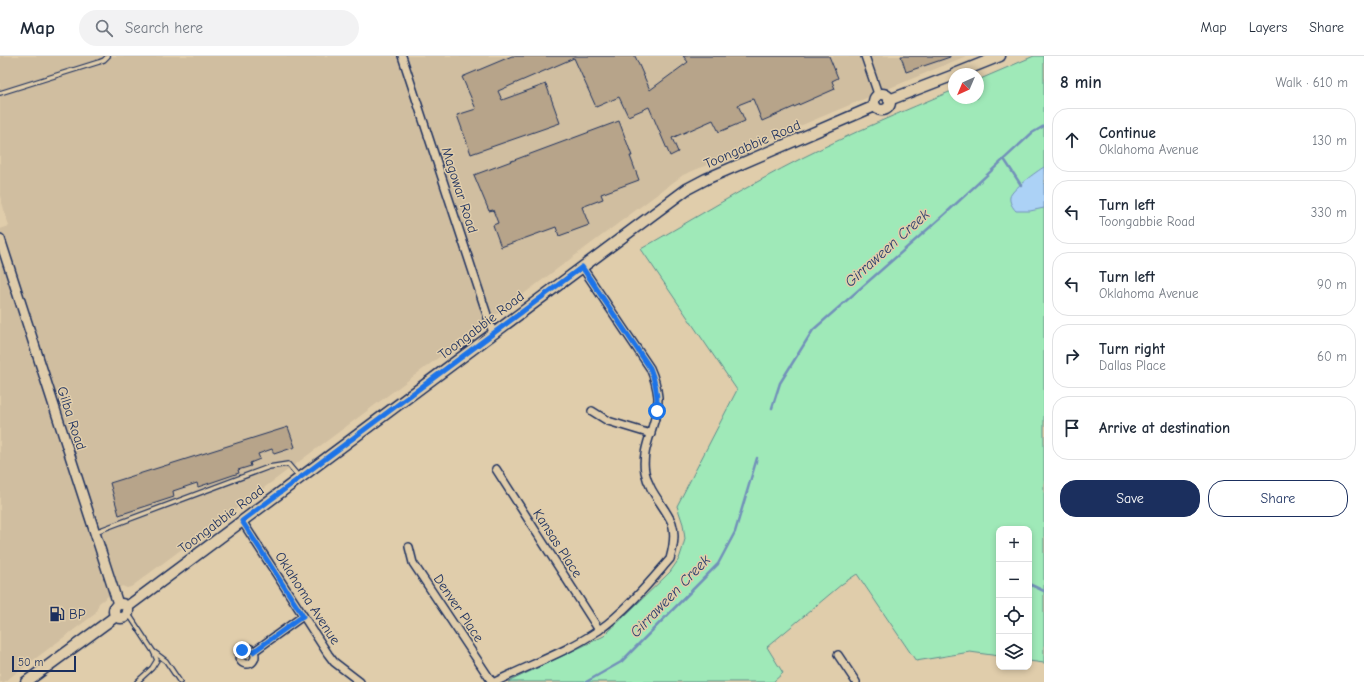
<!DOCTYPE html>
<meta charset="utf-8">
<style>
body{margin:0;font-family:"Comic Neue",sans-serif;background:#f2f2f3;color:#1f2937}
.controls{position:absolute;right:12px;bottom:12px;display:grid;overflow:hidden;border-radius:8px;box-shadow:0 2px 6px #0003}
.controls button{width:36px;height:36px;display:grid;place-items:center;padding:0;border:0;border-bottom:1px solid #e0e1e3;background:#fff;color:#1f2937;font:20px sans-serif}
.compass{position:absolute;left:948px;top:12px;width:36px;height:36px;border-radius:50%;background:#fff;box-shadow:0 2px 6px #0003;rotate:224deg}
.scale{position:absolute;left:12px;bottom:10px;width:64px;box-sizing:border-box;padding-left:4px;border:2px solid #1b2f5e;border-top:0;font-size:11px;line-height:14px;white-space:nowrap;color:#1b2f5e;-webkit-text-stroke:3px #e0cdab;paint-order:stroke}
.stop{position:absolute;width:12px;height:12px;margin:-9px;border:3px solid #1a73e8;border-radius:50%;background:#fff}
.stop.end{background:#1a73e8;border-color:#fff;box-shadow:0 1px 4px #0008}
.list{margin:0;padding:0;list-style:none}
h2{display:flex;justify-content:space-between;align-items:center;height:52px;margin:0;padding:0 16px;font-size:17px}
h2 small{font-size:13px;font-weight:400;color:#747a83}
.list li{display:grid;grid-template-columns:26px 1fr auto;gap:12px;align-items:center;box-sizing:border-box;height:64px;margin:0 8px 8px;padding:0 8px;border:1px solid #e0e1e3;border-radius:16px}
.list b{display:block;font-size:15px;white-space:nowrap}
.list p{margin:0;font-size:13px;white-space:nowrap;color:#747a83}
.list em{font-size:13px;font-style:normal;color:#747a83}
.actions{display:flex;gap:8px;padding:12px 16px}
.actions a{flex:1;padding:9px 0;border:1px solid #1b2f5e;border-radius:16px;text-align:center;font-size:14px;color:#1b2f5e}
.actions .main{background:#1b2f5e;color:#fff}
.icon{flex:none;width:22px;height:22px;fill:none;stroke:currentColor;stroke-width:2;stroke-linecap:round;stroke-linejoin:round}
.map{position:relative;flex:none;width:1044px;height:626px;overflow:hidden}
header{display:flex;align-items:center;gap:24px;box-sizing:border-box;height:56px;padding:0 20px;background:#fff;border-bottom:1px solid #e0e1e3}
header strong{font-size:19px}
nav{display:flex;gap:22px;margin-inline-start:auto;font-size:14px}
.search{width:280px;height:36px;background:#f2f2f3;display:flex;align-items:center;gap:10px;box-sizing:border-box;padding:0 14px;border-radius:22px;color:#747a83;font-size:15px}
main{display:flex}
aside{flex:1;background:#fff}
.map>svg:first-child{display:block}
</style>
<header>
<strong>Map</strong>
<div class="search"><svg class="icon" aria-label="search" viewBox="0 0 24 24"><circle cx="10" cy="10" r="6"/><path d="M15 15l6 6"/></svg>Search here</div>
<nav><a>Map</a><a>Layers</a><a>Share</a></nav>
</header>
<main>
<div class="map">
<svg width="1044" height="626" viewBox="0 0 1044 626">
<rect width="100%" height="100%" fill="#e0cdab"/>
<filter id="ink" filterUnits="userSpaceOnUse"><feTurbulence type="fractalNoise" baseFrequency=".025" numOctaves="2"/><feDisplacementMap in="SourceGraphic" scale="8" xChannelSelector="R" yChannelSelector="G"/><feConvolveMatrix kernelMatrix="1 2 1 2 8 2 1 2 1" color-interpolation-filters="sRGB"/></filter>
<g filter="url(#ink)">
<polygon fill="#d0bea0" points="0,0 966,0 683,119 131,531 127,532 122,530 99,547 95,558 4,626 0,626 0,173 9,170 0,140"/>
<path fill="#9fe9b8" stroke="#5d8c8b" d="M1034 0H1044V607L1029 605V473H999V600L970 596 916 605 857 518 842 528 767 591 783 617 773 626H508L604 580 670 516 679 503 682 494 685 483 683 468 677 450 737 334 641 193C695 162 747 130 802 102 852 77 903 55 954 34V42H978V24Z"/>
<path fill="#acd2f6" stroke="#7291b9" d="M1044 111V152L1030 155H1016C1013 152 1009 146 1010 141 1011 134 1037 115 1044 111Z"/>
<g fill="none" stroke-linecap="round" stroke-linejoin="round">
<g stroke="#7291b9" stroke-width="2.5">
<polyline points="1004,103 1021,129"/>
<polyline points="772,352 780,327 813,274 945,158 1032,77 1044,70"/>
<polyline points="1029,528 1044,535"/>
<polyline points="586,626 621,606 718,508 735,476 757,402"/>
</g>
</g>
<g fill="#b7a48a" stroke="#1b2f5e">
<polygon points="512,0 635,0 650,34 688,6 683,0 829,0 838,22 832,25 835,33 762,65 753,43 738,49 745,65 719,76 713,64 672,82 678,96 670,100 649,51 628,60 619,41 596,51 574,2 498,35 502,44 546,28 560,67 471,98 457,59 476,53 462,21"/>
<polygon points="901,0 950,0 950,1 906,16"/>
<polygon points="619,65 632,100 630,100 639,124 601,138 603,143 582,151 589,169 559,180 556,171 501,191 493,169 498,167 493,154 489,155 474,119"/>
<polygon points="288,371 295,391 274,398 272,393 258,398 260,403 250,407 251,410 238,414 239,417 198,431 197,427 173,435 174,441 119,459 110,427"/>
</g>
<g fill="none" stroke-linecap="round" stroke-linejoin="round">
<g stroke="#1b2f5e" stroke-width="6">
<g id="service">
<polyline points="0,37 99,6 104,4 108,0"/>
<polyline points="95,476 269,411 288,408 299,421"/>
<polyline points="128,557 153,595 157,604 152,612 137,626"/>
<polyline points="154,596 166,605 180,626"/>
</g>
</g>
<g stroke="#1b2f5e" stroke-width="10">
<g id="minor">
<polyline points="402,0 493,277"/>
<polyline points="865,0 878,38"/>
<polyline points="592,355 608,365 651,378"/>
<polyline points="496,413 599,574"/>
<polyline points="242,465 328,598 334,606 360,626"/>
<polyline points="409,491 413,507 492,626"/>
<circle cx="247" cy="600" r="8"/>
<polyline points="253,596 303,560"/>
<polyline points="838,599 856,626"/>
<path d="M495 626C529 609 567 596 599 574 626 555 648 528 670 503 673 492 676 479 672 467 664 449 649 436 645 416 640 391 659 366 658 341 657 331 654 321 650 312L582 211"/>
</g>
</g>
<g stroke="#1b2f5e" stroke-width="12">
<polyline id="tertiary" points="0,183 118,548"/>
</g>
<g stroke="#1b2f5e" stroke-width="13">
<g id="secondary">
<polyline points="955,18 1000,0"/>
<circle cx="882" cy="46" r="8"/>
<polyline points="889,44 954,19"/>
<circle cx="121" cy="555" r="7"/>
<polyline points="127,551 687,133 706,123 875,50"/>
<polyline points="26,626 116,560"/>
</g>
</g>
<use href="#service" stroke="#e0cdab" stroke-width="3.5"/>
<use href="#minor" stroke="#e0cdab" stroke-width="7"/>
<use href="#tertiary" stroke="#e0cdab" stroke-width="9"/>
<use href="#secondary" stroke="#e0cdab" stroke-width="10"/>
</g>
</g>
<g fill="none" stroke-linecap="round" stroke-linejoin="round" filter="url(#ink)">
<path stroke="#1a73e8" stroke-width="5" d="M242 594 248 592 253 596 303 560 242 465 582 211 650 312C656 327 658 339 657 355"/>
</g>
<defs>
<g id="fuel-bare" transform="scale(1.2)"><path d="M-5.5-6h7V0h2V4h1.3V-2.5L3-4.5l.8-.8L6-3V5H2.5V1h-1V6h-7ZM-4.2-4.7v3.2H.2V-4.7Z" fill="#1b2f5e" stroke="#e0cdab" stroke-width="2.5" paint-order="stroke"/></g>
</defs>
<g fill-rule="evenodd">
<use href="#fuel-bare" x="57" y="558"/>
</g>
<g text-anchor="middle" stroke-width="3" stroke-linejoin="round" paint-order="stroke">
<g font-size="14" fill="#1b2f5e" stroke="#e0cdab">
<text transform="translate(752 88) rotate(-23)" y="5">Toongabbie Road</text>
<text transform="translate(460 134) rotate(72)" y="5">Magowar Road</text>
<text transform="translate(481 269) rotate(-37)" y="5">Toongabbie Road</text>
<text transform="translate(72 362) rotate(72)" y="5">Gilba Road</text>
<text transform="translate(221 463) rotate(-37)" y="5">Toongabbie Road</text>
<text transform="translate(558 487) rotate(57)" y="5">Kansas Place</text>
<text transform="translate(308 542) rotate(57)" y="5">Oklahoma Avenue</text>
<text transform="translate(459 552) rotate(56)" y="5">Denver Place</text>
</g>
<g font-size="14" fill="#1b2f5e" stroke="#e0cdab" text-anchor="start">
<text x="69" y="563">BP</text>
</g>
<g font-size="15" font-style="italic" fill="#2a3f6d" stroke="#e0cdab">
<text transform="translate(887 192) rotate(-42)" y="5">Girraween Creek</text>
<text transform="translate(670 540) rotate(-46)" y="5">Girraween Creek</text>
</g>
</g>
</svg>
<div class="controls">
<button>+</button>
<button>−</button>
<button><svg class="icon" aria-label="locate" viewBox="0 0 24 24"><circle cx="12" cy="12" r="6"/><path d="M12 2v4M12 18v4M2 12h4M18 12h4"/></svg></button>
<button><svg class="icon" aria-label="layers" viewBox="0 0 24 24"><path d="M12 4l9 5-9 5-9-5zM3 14l9 5 9-5"/></svg></button>
</div>
<svg class="compass" viewBox="-18 -18 36 36"><path d="M0-13l5 13h-10z" fill="#e53935"/><path d="M0 13l5-13h-10z" fill="#747a83"/></svg>
<div class="scale">50 m</div>
<div class="stop" style="left:657px;top:355px"></div>
<div class="stop end" style="left:242px;top:594px"></div>
</div>
<aside>
<h2>8 min<small>Walk · 610 m</small></h2>
<ul class="list">
<li><svg class="icon" aria-label="ahead" viewBox="0 0 24 24"><path d="M12 20V5M6 11l6-6 6 6"/></svg><div><b>Continue</b><p>Oklahoma Avenue</p></div><em>130 m</em></li>
<li><svg class="icon" aria-label="left" viewBox="0 0 24 24"><path d="M17 20v-9H6M10 6l-5 5 5 5"/></svg><div><b>Turn left</b><p>Toongabbie Road</p></div><em>330 m</em></li>
<li><svg class="icon" aria-label="left" viewBox="0 0 24 24"><path d="M17 20v-9H6M10 6l-5 5 5 5"/></svg><div><b>Turn left</b><p>Oklahoma Avenue</p></div><em>90 m</em></li>
<li><svg class="icon" aria-label="right" viewBox="0 0 24 24"><path d="M7 20v-9h11M14 6l5 5-5 5"/></svg><div><b>Turn right</b><p>Dallas Place</p></div><em>60 m</em></li>
<li><svg class="icon" aria-label="arrive" viewBox="0 0 24 24"><path d="M6 21V4h12l-3 4 3 4H6"/></svg><div><b>Arrive at destination</b></div></li>
</ul>
<div class="actions"><a class="main">Save</a><a>Share</a></div>
</aside>
</main>
